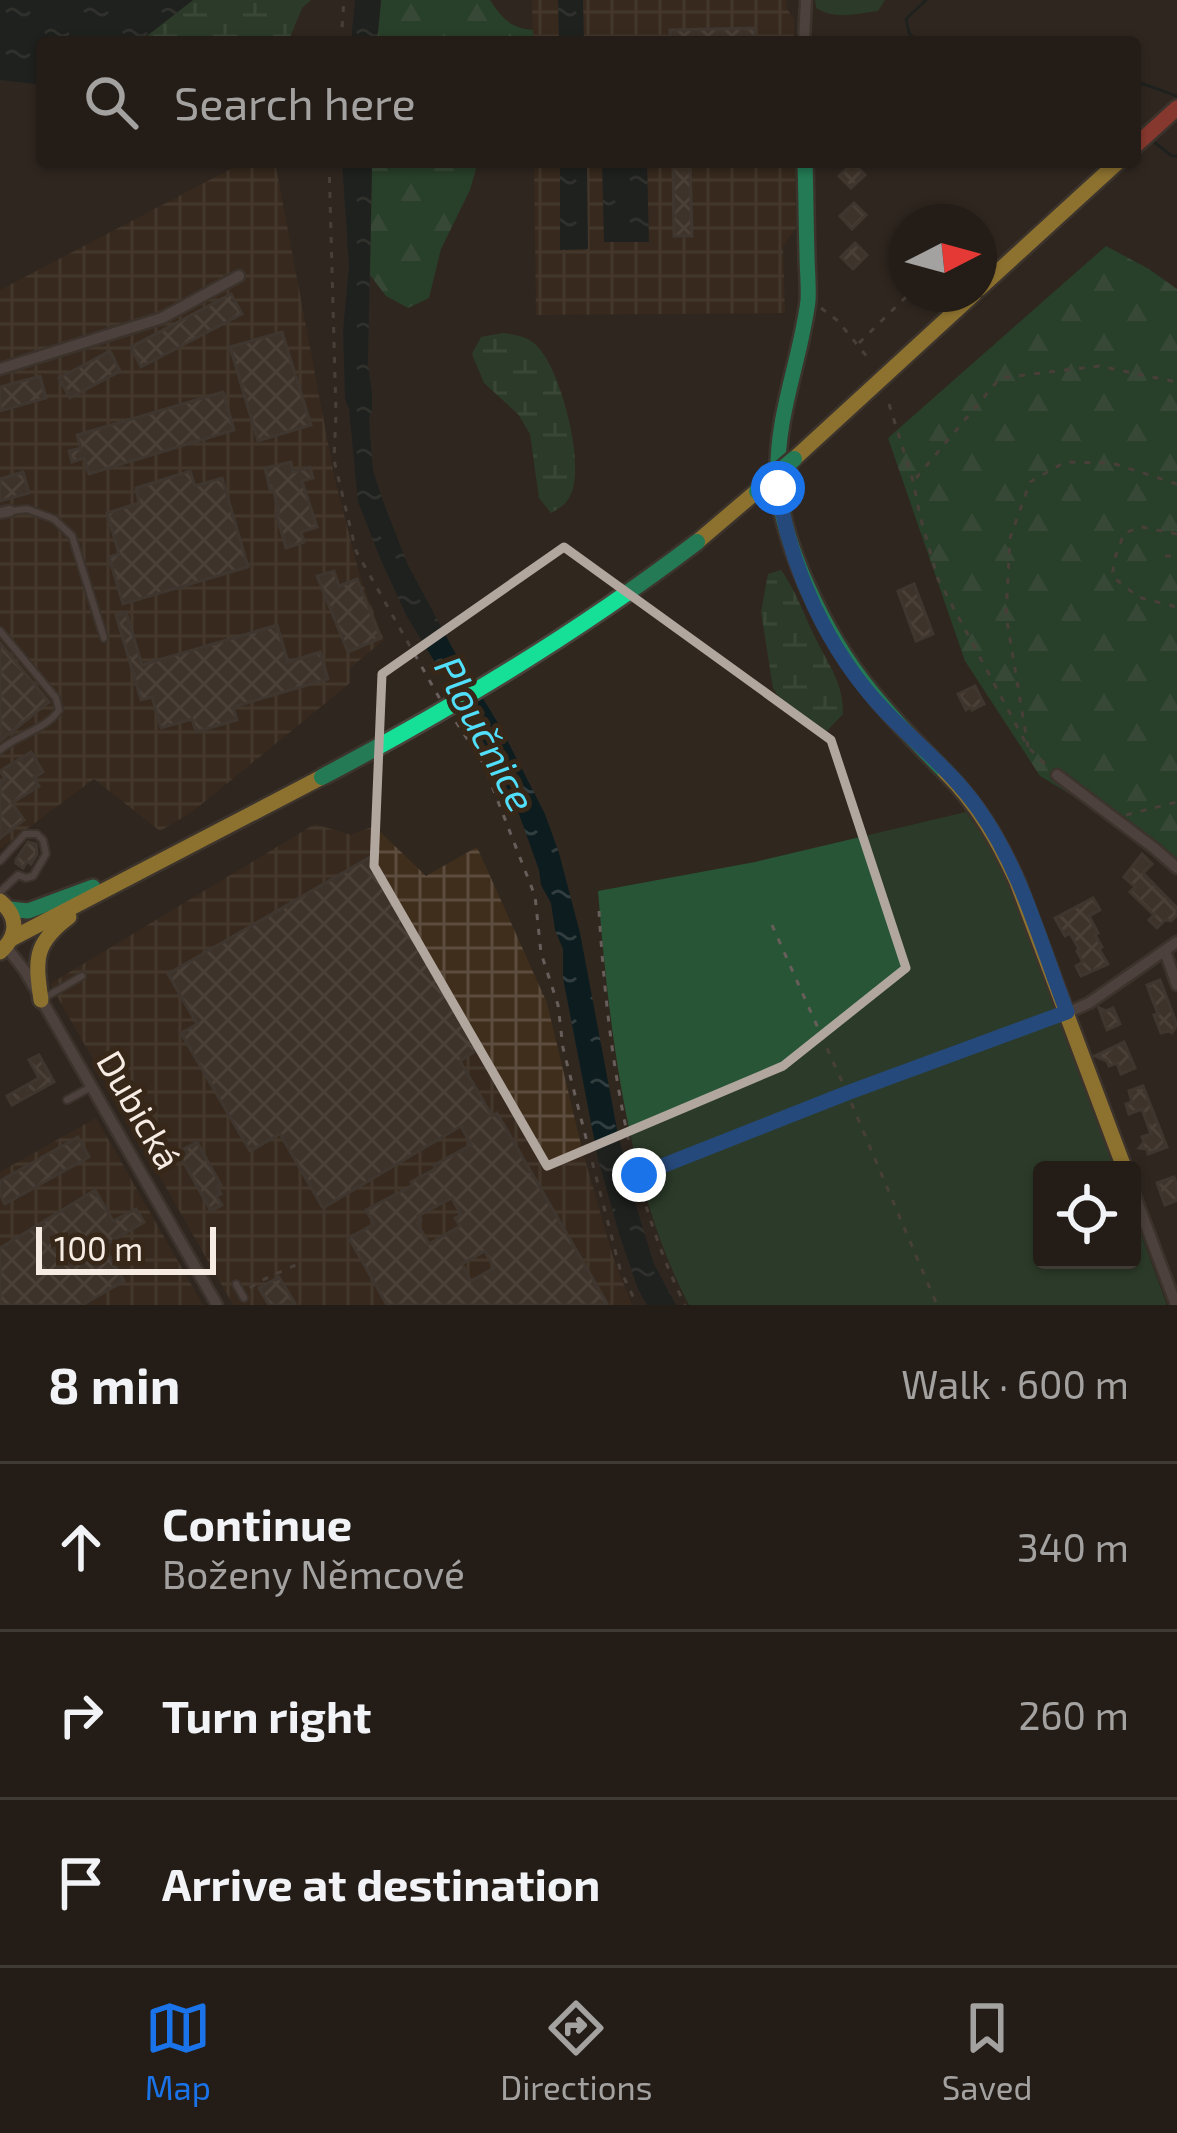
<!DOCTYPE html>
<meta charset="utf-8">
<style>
body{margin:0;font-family:"Exo 2",sans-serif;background:#302a24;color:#f1f3f6}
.controls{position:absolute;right:36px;bottom:36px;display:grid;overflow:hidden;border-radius:12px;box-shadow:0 3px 9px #0004}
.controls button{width:108px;height:108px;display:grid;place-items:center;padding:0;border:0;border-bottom:3px solid #413b36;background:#241d17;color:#f1f3f6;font:60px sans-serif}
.compass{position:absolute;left:889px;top:204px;width:108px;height:108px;border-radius:50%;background:#241d17;box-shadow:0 3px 9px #0004;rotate:84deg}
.scale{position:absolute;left:36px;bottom:30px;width:180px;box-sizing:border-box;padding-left:12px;border:6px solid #f6ece3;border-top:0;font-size:33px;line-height:42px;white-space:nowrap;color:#f6ece3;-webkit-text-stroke:9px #362719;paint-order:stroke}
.stop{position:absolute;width:36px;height:36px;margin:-27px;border:9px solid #1a73e8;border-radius:50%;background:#fff}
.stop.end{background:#1a73e8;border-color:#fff;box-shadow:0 3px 12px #0008}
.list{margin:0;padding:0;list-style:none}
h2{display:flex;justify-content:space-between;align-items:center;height:156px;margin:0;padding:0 48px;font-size:51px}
h2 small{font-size:39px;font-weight:400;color:#a3a2a1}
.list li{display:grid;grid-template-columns:78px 1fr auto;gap:36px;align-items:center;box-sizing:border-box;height:168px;padding:0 48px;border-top:3px solid #413b36}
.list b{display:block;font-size:45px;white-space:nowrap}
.list p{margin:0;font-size:39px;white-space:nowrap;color:#a3a2a1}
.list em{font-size:39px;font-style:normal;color:#a3a2a1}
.icon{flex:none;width:66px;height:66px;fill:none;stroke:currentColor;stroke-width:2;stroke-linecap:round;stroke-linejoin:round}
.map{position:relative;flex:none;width:1177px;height:1305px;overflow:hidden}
.search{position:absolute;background:#241d17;box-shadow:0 3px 9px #0004;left:36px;right:36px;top:36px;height:132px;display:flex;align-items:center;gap:30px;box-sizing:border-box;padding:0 42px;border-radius:12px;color:#a3a2a1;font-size:45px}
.sheet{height:660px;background:#241d17}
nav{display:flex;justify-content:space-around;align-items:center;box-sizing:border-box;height:168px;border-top:3px solid #413b36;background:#241d17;font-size:33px;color:#a3a2a1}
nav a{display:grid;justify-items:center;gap:6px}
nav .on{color:#1a73e8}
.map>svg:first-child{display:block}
</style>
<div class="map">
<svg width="1177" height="1305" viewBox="0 0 1177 1305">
<defs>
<pattern id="industrial-grid" width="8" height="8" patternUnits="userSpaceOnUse" patternTransform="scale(3)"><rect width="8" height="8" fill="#402e1c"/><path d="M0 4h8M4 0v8" fill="none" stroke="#5c4c3d"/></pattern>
<pattern id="forest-firs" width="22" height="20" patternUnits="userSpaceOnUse" patternTransform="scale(3)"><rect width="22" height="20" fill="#1f5d36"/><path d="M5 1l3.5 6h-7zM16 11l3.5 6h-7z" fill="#407453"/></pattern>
<pattern id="wetland-marsh" width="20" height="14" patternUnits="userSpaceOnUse" patternTransform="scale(3)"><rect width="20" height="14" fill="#285535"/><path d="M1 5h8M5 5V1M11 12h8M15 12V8" fill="none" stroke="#486e52"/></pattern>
<pattern id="water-ripples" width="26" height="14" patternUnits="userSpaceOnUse" patternTransform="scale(3)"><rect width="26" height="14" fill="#0d1c1f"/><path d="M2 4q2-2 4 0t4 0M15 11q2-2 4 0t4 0" fill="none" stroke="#313d3f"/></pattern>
<pattern id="building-cross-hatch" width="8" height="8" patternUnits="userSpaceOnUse" patternTransform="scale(3)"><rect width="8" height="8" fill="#504439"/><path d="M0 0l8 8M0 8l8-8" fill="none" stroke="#6a5f56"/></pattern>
</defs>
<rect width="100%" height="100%" fill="#30271f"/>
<g fill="url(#industrial-grid)">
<polygon points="532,0 786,0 787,9 794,19 794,42 533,42"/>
<polygon points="244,162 275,162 335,480 360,576 384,640 350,668 350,683 192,812 160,831 94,779 0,849 0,290"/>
<polygon points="534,162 795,162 796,228 783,246 785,313 536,315"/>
<polygon points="315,824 351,835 374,826 426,876 477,847 547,1003 582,1149 613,1257 632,1305 233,1305 50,984"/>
<polygon points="96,1118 203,1305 0,1305 0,1172"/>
</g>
<g fill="#285535">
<path d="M815 0H885L878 11C854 14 837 20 816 8Z"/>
<path d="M966 812 1005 868 1117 1170H1042V1260H1132V1210L1167 1305H689C626 1184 609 1025 598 891L755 862Z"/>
</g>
<g fill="url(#forest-firs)">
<path d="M381 0H490C502 18 510 28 533 30V42H377Z"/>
<polygon points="372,162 478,162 470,190 441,249 429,298 408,308 386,296 370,275"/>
<polygon points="1106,246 1149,269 1177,289 1177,868 1162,849 1040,776 965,661 888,438"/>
</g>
<g fill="url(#wetland-marsh)">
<polygon points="193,0 311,0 302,8 288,42 139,42"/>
<path d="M503 333C517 335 528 336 538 347 561 372 585 462 571 494 567 504 560 508 551 513L539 498 530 434 518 414 484 383 472 354 481 337Z"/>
<path d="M781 570C799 596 803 614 817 641 830 668 843 682 843 714L822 736 785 707 773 688 761 612 768 574Z"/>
</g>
<g fill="url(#water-ripples)">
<polygon points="0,0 193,0 139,42 42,42 42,87 35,84 0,80"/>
<polygon points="355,0 381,0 377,42 351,42"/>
<polygon points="558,0 583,0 584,42 559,42"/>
<polygon points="342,162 372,162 368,364 372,392 372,410 369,419 373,470 383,501 408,565 453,649 501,728 545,814 559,853 580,933 617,1129 633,1196 654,1264 676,1305 647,1305 638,1289 619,1234 598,1159 563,978 563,949 555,930 551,903 541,885 539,870 519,814 497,767 452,684 436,664 406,615 380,558 358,502 349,409 345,399 343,330 349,266"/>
<polygon points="560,162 587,162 588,249 560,250"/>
<polygon points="602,162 647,162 649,242 604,242"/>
</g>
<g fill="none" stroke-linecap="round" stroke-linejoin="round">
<g stroke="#0d1c1f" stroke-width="3">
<polyline points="918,42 909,33 906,19 926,0"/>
<polyline points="1135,81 1177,96"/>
<polyline points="1154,142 1172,156 1177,156"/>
</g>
</g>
<g fill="url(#building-cross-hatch)" stroke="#524b44" stroke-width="3" fill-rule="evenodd">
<polygon points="755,28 755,42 670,42 670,30"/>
<polygon points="673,162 690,162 692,236 674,236"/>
<polygon points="853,163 865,175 851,188 839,176"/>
<polygon points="854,203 866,215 852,229 840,216"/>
<polygon points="855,243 867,255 853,269 841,257"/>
<polygon points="231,294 242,314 141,367 131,347"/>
<polygon points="282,332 311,425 258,441 230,347"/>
<polygon points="110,351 120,371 70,398 59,378"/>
<polygon points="40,376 46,398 0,411 0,387"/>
<polygon points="223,392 234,430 89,474 84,458 72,462 69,451 81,448 77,435"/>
<polygon points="291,462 293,472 310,467 313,478 302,481 317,527 301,532 304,542 286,548 276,513 279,513 273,488 270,489 265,468"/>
<polygon points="190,471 195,486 222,478 248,567 123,604 109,557 119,554 107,513 139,503 136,488"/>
<polygon points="23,472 29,493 0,501 0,479"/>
<polygon points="334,571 339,586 357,579 381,638 348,652 317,576"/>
<polygon points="914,584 933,634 916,641 898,591"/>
<polygon points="126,612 142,665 277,625 288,662 320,652 328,679 233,707 237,720 196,732 192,719 161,728 152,697 141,700 116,615"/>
<polygon points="0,643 49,702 0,741"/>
<polygon points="975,686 984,704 972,710 971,707 966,710 958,694"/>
<polygon points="31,752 43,772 33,778 39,786 12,803 24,820 0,838 0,782 5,779 0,771"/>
<polygon points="28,842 36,844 37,854 31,864 27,861 23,868 16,863 16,860"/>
<polygon points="1142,854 1152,864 1143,873 1177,908 1177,915 1171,921 1165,920 1157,928 1149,920 1154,915 1130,892 1135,887 1124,877"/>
<path d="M370 857 480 1048 460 1061 492 1116 497 1113 608 1305H387L349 1238 374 1224 366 1210 413 1185 411 1182 435 1169 434 1165 471 1145 461 1126 323 1208 280 1134 250 1151 181 1033 197 1024 168 974ZM452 1198 461 1215 455 1218 460 1226 429 1244 417 1223 421 1220 418 1216ZM485 1251 494 1268 471 1281 462 1264Z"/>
<polygon points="1093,898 1100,910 1089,916 1098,933 1095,935 1102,947 1099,949 1108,964 1081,976 1076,966 1083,962 1077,951 1079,949 1070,933 1065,936 1055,918"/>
<polygon points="1160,980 1177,1025 1172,1033 1169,1031 1161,1033 1154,1015 1158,1014 1147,985"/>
<polygon points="1099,1008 1106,1011 1113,1008 1120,1024 1107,1030"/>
<polygon points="1124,1042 1135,1068 1121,1074 1117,1063 1109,1066 1107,1061 1095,1056"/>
<polygon points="39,1055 54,1082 12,1105 7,1096 39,1078 29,1060"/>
<polygon points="1143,1086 1167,1147 1148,1154 1147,1149 1139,1148 1144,1142 1142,1137 1151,1134 1142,1109 1129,1114 1126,1104 1132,1102 1129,1091"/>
<polygon points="78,1137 89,1157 5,1204 0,1195 0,1181"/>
<polygon points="197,1142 221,1185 217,1187 221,1194 216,1196 222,1205 211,1211 178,1152"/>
<polygon points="1174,1177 1177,1186 1177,1200 1165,1205 1157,1183"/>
<polygon points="95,1190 113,1221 136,1209 144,1222 104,1246 124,1281 82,1305 0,1305 0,1248"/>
<polygon points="279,1277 296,1305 269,1305 259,1288"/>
</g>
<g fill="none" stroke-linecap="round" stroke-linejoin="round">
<g stroke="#4a433c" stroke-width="10">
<g id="lane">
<polyline points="11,511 27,509 54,519 72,536 104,638"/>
<path d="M0 631 56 698 59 710C48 728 17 735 0 750"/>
<polyline points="0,861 25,834 37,834 43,840 46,854 33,876 26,878 18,875 0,892"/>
<polyline points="44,998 82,976"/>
<polyline points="67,1100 91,1087"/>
<polyline points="236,1284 244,1298"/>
</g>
</g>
<g stroke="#4a433c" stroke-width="15">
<g id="street">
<polyline points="804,42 806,0"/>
<polyline points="0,369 162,318 239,276"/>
<polyline points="0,513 10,511"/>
<polyline points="1057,775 1154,848 1177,868"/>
<polyline points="7,948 25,971 217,1305"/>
<polyline points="1165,951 1177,985"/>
<polyline points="1067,1013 1089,1003 1177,942"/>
<polyline points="1132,1188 1176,1305"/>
</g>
</g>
<g stroke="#4a433c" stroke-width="20">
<g id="fast">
<path d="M805 162C806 193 806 224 807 254 807 269 809 286 808 301 800 363 775 417 778 482 779 513 790 544 801 571 838 661 879 705 945 772"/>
<polyline points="10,909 28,911 93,887"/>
</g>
</g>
<g stroke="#4a433c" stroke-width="20">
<g id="slow">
<polyline points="979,289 1118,162"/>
<polyline points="794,459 974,294"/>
<polyline points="697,542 757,491"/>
<path d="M945 772C978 805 998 840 1017 882L1125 1170"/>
<path d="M0 901C19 917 18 936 0 952"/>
<polyline points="13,938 322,777"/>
<path d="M41 1000C35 959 34 943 69 917"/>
</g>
</g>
<g stroke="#4a433c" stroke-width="20">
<polyline id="jam" points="1135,146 1177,108"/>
</g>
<g stroke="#675d5a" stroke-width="3" stroke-dasharray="6 9" stroke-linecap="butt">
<polyline points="341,42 344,0"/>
<polyline points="329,162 336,413 334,460 356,551 440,699"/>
<polyline points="821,308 838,321 868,358"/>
<polyline points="859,343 909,294"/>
<polyline points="889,404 913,481 920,516 938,579 1028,747 1047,766"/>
<polyline points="916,478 1000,378 1099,366 1177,382"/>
<polyline points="1177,534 1142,527 1124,533 1115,558 1112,576 1138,597 1177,607"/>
<polyline points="1165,556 1177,556"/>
<polyline points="456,722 483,763 535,896 541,953 558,1005 563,1048 585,1134 620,1269 637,1305"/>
<polyline points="1028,747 1006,615 1010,538 1030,482 1065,462 1112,463 1177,484"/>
<polyline points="1126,815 1177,802"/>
<path d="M599 911C607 1042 626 1186 685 1305"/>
<polyline points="772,925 847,1093 937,1305"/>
<polyline points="639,1175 847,1093 1054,1017"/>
<path d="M250 1288C266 1276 284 1272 301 1262"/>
</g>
<use href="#lane" stroke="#706260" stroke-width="6"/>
<use href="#street" stroke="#706260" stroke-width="10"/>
<use href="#fast" stroke="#16e098" stroke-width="15"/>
<use href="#slow" stroke="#ffcf43" stroke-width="15"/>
<use href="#jam" stroke="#f24e42" stroke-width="15"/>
<g stroke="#4a433c" stroke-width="21" stroke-linecap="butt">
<g id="fast-bridge">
<polyline points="757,491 794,459"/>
<path d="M322 777C453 708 579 632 697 542"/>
</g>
</g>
<use href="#fast-bridge" stroke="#16e098" stroke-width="16"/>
</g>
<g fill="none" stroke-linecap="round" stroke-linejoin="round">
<path stroke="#1a73e8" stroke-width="15" d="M639 1175 847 1093 1067 1012C1041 945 1021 869 979 810 953 772 915 743 884 710 828 651 790 568 778 488"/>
</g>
<path d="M0 0H1177V1305H0ZM564 547 831 740 906 968 783 1066 547 1166 374 866 382 674Z" fill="#30271f" fill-opacity=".55" fill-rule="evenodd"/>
<path fill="none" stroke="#b1a79e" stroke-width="9" stroke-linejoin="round" d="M564 547 831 740 906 968 783 1066 547 1166 374 866 382 674Z"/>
<g text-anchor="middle" stroke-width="10" stroke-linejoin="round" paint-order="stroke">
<g font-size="36" fill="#f6ece3" stroke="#362719">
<text transform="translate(139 1110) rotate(60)" y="13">Dubická</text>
</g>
<g font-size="39" font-style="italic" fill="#52dffb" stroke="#362719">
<text transform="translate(485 734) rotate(62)" y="14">Ploučnice</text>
</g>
</g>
</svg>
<div class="controls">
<button><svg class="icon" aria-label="locate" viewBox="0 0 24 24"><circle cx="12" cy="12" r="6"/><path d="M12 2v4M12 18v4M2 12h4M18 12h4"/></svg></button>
</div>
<svg class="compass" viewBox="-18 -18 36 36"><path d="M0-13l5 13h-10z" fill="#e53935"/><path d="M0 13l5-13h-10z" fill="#a3a2a1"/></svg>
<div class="scale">100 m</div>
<div class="stop" style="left:778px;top:488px"></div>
<div class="stop end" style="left:639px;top:1175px"></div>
<div class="search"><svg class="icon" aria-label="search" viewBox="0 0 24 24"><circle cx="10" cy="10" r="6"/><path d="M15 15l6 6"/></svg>Search here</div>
</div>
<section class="sheet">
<h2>8 min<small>Walk · 600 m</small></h2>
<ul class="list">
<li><svg class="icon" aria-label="ahead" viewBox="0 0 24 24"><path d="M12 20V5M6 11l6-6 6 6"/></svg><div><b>Continue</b><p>Boženy Němcové</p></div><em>340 m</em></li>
<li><svg class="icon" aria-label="right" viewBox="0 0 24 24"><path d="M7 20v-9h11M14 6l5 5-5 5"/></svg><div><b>Turn right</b></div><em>260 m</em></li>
<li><svg class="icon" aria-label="arrive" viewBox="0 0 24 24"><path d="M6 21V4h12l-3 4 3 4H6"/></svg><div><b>Arrive at destination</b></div></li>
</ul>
</section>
<nav>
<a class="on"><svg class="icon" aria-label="map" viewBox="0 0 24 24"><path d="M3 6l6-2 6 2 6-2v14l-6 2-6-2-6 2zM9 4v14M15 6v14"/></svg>Map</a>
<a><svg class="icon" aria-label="directions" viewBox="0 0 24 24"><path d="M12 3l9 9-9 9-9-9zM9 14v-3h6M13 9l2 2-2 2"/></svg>Directions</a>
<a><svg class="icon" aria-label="saved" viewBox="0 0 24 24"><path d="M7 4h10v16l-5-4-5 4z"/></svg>Saved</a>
</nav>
